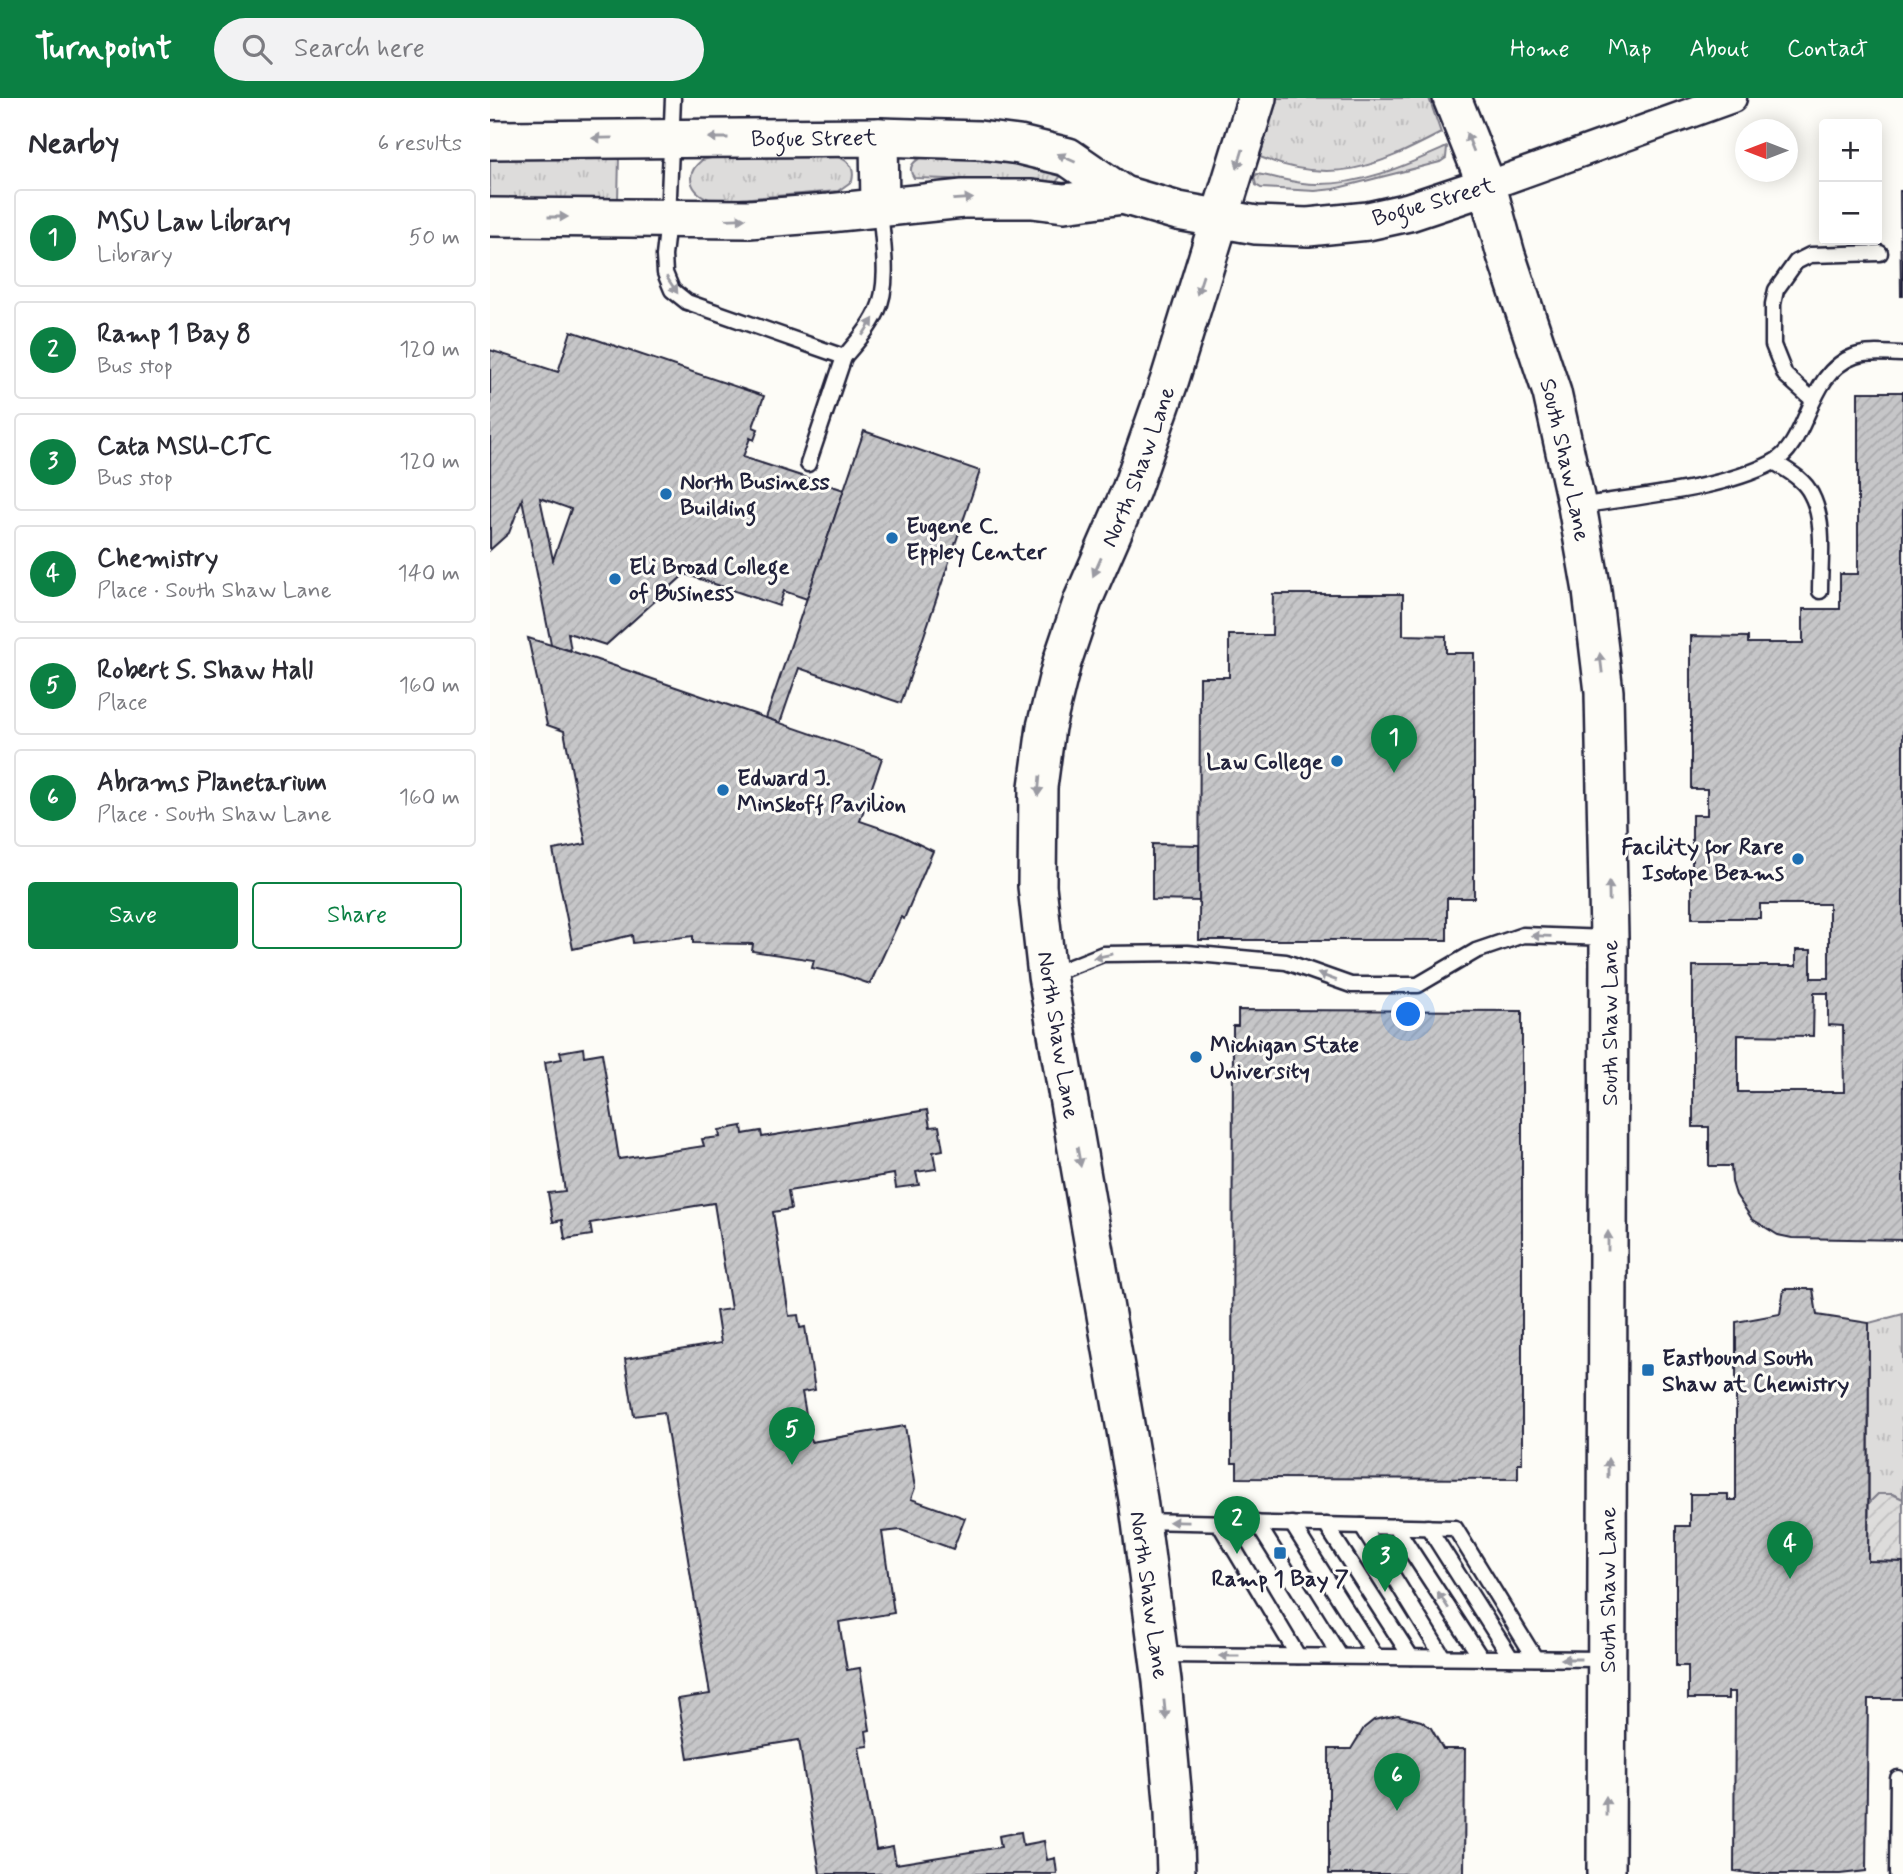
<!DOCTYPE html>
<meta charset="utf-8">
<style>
body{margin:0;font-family:Mynerve,sans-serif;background:#f2f2f3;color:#2b2b33}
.controls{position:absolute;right:21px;top:21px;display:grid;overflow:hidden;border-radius:7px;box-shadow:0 4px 18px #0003}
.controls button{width:63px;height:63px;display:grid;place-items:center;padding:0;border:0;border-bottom:2px solid #e1e1e2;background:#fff;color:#2b2b33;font:35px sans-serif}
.compass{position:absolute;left:1245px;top:21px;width:63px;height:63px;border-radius:50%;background:#fff;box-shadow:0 4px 18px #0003;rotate:270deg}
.you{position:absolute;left:919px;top:917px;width:24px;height:24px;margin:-18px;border:5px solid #fff;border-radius:50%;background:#1a73e8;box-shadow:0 0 0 10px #1a73e833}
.badge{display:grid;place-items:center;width:46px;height:46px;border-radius:50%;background:#0b8043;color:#fff;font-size:23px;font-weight:700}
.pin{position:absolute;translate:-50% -58px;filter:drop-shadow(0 2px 4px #0008)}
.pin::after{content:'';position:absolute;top:37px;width:24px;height:21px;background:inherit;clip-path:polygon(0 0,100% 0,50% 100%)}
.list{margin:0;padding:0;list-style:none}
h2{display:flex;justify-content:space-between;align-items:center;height:91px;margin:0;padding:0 28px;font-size:30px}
h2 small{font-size:23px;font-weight:400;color:#7c7c81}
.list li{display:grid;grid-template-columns:46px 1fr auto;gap:21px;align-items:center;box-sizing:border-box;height:98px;margin:0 14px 14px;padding:0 14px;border:2px solid #e1e1e2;border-radius:7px}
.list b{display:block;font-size:26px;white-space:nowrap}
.list p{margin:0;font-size:23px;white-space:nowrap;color:#7c7c81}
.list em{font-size:23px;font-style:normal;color:#7c7c81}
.actions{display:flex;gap:14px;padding:21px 28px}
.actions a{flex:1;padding:16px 0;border:2px solid #0b8043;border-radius:7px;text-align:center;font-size:24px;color:#0b8043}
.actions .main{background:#0b8043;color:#fff}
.icon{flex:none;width:38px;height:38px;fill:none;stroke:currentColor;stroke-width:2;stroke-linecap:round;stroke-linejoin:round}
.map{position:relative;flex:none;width:1413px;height:1776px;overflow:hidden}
header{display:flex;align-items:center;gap:42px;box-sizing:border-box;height:98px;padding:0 35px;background:#0b8043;color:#fff}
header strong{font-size:33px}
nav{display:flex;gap:38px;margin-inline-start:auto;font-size:24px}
.search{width:490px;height:63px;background:#f2f2f3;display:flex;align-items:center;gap:18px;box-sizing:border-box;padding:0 24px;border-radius:38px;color:#7c7c81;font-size:26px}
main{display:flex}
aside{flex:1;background:#fff}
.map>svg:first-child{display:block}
</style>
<header>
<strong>Turnpoint</strong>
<div class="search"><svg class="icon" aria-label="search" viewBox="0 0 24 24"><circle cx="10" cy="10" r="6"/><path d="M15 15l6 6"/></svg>Search here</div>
<nav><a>Home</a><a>Map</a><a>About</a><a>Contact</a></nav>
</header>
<main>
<aside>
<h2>Nearby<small>6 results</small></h2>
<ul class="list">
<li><span class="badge">1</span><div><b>MSU Law Library</b><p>Library</p></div><em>50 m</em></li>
<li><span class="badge">2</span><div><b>Ramp 1 Bay 8</b><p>Bus stop</p></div><em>120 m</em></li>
<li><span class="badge">3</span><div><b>Cata MSU-CTC</b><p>Bus stop</p></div><em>120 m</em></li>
<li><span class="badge">4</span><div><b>Chemistry</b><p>Place · South Shaw Lane</p></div><em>140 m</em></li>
<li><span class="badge">5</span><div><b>Robert S. Shaw Hall</b><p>Place</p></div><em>160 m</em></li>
<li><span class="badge">6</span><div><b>Abrams Planetarium</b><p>Place · South Shaw Lane</p></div><em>160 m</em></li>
</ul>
<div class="actions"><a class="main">Save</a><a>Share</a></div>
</aside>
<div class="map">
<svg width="1413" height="1776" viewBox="0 0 1413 1776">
<defs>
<pattern id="grass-tufts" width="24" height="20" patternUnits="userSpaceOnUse" patternTransform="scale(1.75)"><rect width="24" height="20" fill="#dddcdb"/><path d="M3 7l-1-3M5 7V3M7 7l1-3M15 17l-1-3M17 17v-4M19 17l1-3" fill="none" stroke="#bdbcbd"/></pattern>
<pattern id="garden-furrows" width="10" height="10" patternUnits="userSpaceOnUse" patternTransform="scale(1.75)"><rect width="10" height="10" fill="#dddcdb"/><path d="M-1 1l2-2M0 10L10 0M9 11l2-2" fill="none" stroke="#bdbcbd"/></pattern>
<pattern id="building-hatch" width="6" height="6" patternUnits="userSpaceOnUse" patternTransform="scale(1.75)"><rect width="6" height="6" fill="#c6c6c8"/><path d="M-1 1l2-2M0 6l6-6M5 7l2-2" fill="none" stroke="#aaaaad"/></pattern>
</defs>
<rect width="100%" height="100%" fill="#fdfcf7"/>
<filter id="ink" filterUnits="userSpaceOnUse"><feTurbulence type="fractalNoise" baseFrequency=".0143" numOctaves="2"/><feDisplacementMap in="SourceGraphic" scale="14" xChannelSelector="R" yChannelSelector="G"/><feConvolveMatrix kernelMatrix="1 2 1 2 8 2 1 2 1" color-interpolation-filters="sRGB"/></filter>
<g filter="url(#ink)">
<g fill="url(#grass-tufts)" stroke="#807f8b" stroke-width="2">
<path d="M785 0H939L951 35C886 69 842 88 770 59Z"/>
<path d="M957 49 956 60 950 64 844 91 825 93 771 90 766 87 764 79 767 76C787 79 806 86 826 86 873 87 916 67 957 49Z"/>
<polygon points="129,58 128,103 0,103 0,61 33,59"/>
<path d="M226 59H348C360 63 365 71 362 83L348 93 225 103C203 97 191 79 212 62Z"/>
<path d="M435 59C481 59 524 64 568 75L570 79 566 84 424 80C416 69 425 61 435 59Z"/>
<polygon points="1413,1216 1413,1401 1402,1396 1388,1396 1379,1405 1379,1225"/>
</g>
<polygon fill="url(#garden-furrows)" stroke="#807f8b" stroke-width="2" points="1388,1396 1402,1396 1413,1401 1413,1464 1378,1463 1379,1405"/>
<g fill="url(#building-hatch)" stroke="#22223b" stroke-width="2" fill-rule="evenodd">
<polygon points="1410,93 1413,93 1413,198 1411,198"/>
<path d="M81 233 274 298 263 329 268 331 264 342 260 340 253 359 354 392 317 501 294 493 289 508 195 476 116 547 78 535 81 553 61 546 32 401 19 435 0 452V252L68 274ZM50 400 81 411 63 462Z"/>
<path d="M1368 294H1413V1142L1302 1140 1288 1137 1262 1121 1246 1097 1242 1084 1241 1068H1219V1029H1203V868H1306V852H1321V880H1339V806H1270V820H1202V717H1217V691H1201V538L1258 539V545H1313V511H1350V476H1368ZM1324 895H1338V927L1353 928 1354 994H1248V937L1323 938Z"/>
<polygon points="374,333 490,373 411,605 309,570 290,625 276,620"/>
<polygon points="783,496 913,496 913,537 956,538 956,555 984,555 984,800 957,800 957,842 709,842 710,579 739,579 739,537 782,537"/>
<polygon points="38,540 81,553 392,660 370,723 408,736 443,753 414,821 411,819 380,886 351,876 322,870 324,862 262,853 263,846 203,845 203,838 143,845 142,837 83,851 63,752 96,746 74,633 57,627"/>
<polygon points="662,746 709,747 709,803 662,802"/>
<polygon points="748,912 1032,913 1032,1365 1028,1365 1028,1381 747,1380 747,1365 742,1365 742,1324 743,928 748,928"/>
<polygon points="93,950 94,958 112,955 129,1061 214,1048 212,1041 230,1039 229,1032 252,1028 253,1036 271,1033 272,1039 437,1012 440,1029 449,1028 453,1052 443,1054 446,1071 426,1074 429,1087 406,1090 404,1076 298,1093 301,1111 283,1114 299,1218 308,1217 310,1230 315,1229 325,1292 312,1294 321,1344 415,1328 425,1390 421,1401 475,1420 463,1451 411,1432 392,1434 404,1515 349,1524 357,1572 370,1570 380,1632 376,1633 378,1648 369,1649 386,1752 403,1749 406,1766 511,1749 509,1738 531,1734 533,1747 554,1743 557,1762 565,1760 567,1776 330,1776 309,1642 198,1660 188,1601 220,1596 174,1314 144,1318 135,1261 231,1245 226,1213 241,1211 224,1105 100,1125 102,1137 75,1141 72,1122 63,1124 58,1095 75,1093 55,964 72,961 70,954"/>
<polygon points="1294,1191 1323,1191 1327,1217 1379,1225 1378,1463 1413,1464 1413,1601 1378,1601 1376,1773 1350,1776 1265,1776 1244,1773 1245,1594 1238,1594 1238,1601 1198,1601 1198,1568 1186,1568 1186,1428 1200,1428 1200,1396 1238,1396 1238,1402 1246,1402 1246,1224 1290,1216"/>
<polygon points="908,1617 931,1623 941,1630 953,1651 975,1651 974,1776 839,1776 839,1651 861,1651 874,1630 884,1622"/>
</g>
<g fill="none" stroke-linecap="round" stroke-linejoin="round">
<g stroke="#22223b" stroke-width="19">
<g id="service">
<path d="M183 0 178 122 174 158 175 175 182 192 197 204 354 259C366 245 379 231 387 214 401 184 392 142 390 109"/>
<polyline points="1323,302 1295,277 1283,247 1283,206 1286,192 1306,164 1320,157 1390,155"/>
<path d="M1284 364C1298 373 1314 381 1321 396 1336 424 1330 463 1330 493"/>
<polyline points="318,366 354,259"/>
<path d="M1089 408C1147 398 1230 392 1282 365 1320 346 1316 275 1365 258 1379 253 1399 256 1413 256"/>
<polyline points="557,878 613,856 697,855 796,864 861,887 928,887 986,853 1033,837 1118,840"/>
<polyline points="651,1423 965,1430 1045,1560"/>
<polyline points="728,1424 808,1558"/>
<polyline points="767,1425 850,1558"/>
<polyline points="802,1426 886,1559"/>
<polyline points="836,1427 921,1559"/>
<polyline points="872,1428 953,1559"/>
<polyline points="905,1428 991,1560"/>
<polyline points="938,1429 1021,1560"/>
<polyline points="670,1557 1115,1561"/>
<polyline points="1407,1776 1408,1680"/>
</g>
</g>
<g stroke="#22223b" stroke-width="33">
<polyline id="minor" points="997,88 1242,0"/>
</g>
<g stroke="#22223b" stroke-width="42">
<g id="tertiary">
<path id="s1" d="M962 0 997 88 1016 157 1062 295 1087 408 1102 493 1114 594 1119 840 1116 1776"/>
<polyline points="389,39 390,109"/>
<path id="s2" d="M0 42 389 39 489 42 529 47 578 59 633 97 688 113 766 127 818 129 878 123 919 114 997 88"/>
<polyline points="0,119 259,121 339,115 473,101 542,101 574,105 633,97"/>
<path id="s3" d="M686 1776 684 1713 672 1583 648 1401 557 878 547 788 548 689 556 629 572 564 593 502 641 392 680 281 767 0"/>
</g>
</g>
<use href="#service" stroke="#fdfcf7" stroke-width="14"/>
<use href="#minor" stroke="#fdfcf7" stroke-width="28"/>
<use href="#tertiary" stroke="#fdfcf7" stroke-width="37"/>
</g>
<defs><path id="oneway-solid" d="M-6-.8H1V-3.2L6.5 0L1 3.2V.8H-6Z" transform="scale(1.75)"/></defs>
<g fill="#9a9aa2">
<use href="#oneway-solid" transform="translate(112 40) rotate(179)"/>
<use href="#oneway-solid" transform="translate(228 40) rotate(180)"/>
<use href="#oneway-solid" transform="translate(980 44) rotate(-112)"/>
<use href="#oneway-solid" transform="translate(576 60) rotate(-156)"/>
<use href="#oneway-solid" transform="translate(750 61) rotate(107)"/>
<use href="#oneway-solid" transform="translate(473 101) rotate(-3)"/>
<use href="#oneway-solid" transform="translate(68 119)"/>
<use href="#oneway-solid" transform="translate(246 121) rotate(-2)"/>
<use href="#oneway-solid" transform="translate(182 187) rotate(56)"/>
<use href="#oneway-solid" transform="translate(710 187) rotate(108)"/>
<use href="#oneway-solid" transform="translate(378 229) rotate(-57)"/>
<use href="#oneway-solid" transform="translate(607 469) rotate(114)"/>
<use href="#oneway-solid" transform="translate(1111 565) rotate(-97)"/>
<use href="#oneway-solid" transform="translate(549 688) rotate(95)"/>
<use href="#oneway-solid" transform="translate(1119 793) rotate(-91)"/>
<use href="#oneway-solid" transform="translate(1051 838) rotate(-178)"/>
<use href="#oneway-solid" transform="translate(613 858) rotate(169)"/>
<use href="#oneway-solid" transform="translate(837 879) rotate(-160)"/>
<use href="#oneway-solid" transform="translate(589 1059) rotate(80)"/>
<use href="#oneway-solid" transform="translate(1118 1143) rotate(-90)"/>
<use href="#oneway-solid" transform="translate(1118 1370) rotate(-90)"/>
<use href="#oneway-solid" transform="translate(689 1424) rotate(-179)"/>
<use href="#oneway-solid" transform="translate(953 1502) rotate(-123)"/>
<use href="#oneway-solid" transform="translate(739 1558) rotate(-180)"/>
<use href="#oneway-solid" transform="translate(1081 1561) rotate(180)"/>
<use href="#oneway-solid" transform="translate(675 1612) rotate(84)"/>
<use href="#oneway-solid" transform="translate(1116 1708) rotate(-90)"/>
</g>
</g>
<g fill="#1f6fb2" stroke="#fdfcf7" stroke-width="2.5">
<circle cx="176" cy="396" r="7"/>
<circle cx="402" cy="440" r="7"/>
<circle cx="125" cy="481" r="7"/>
<circle cx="847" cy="663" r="7"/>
<circle cx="233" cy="692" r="7"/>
<circle cx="1308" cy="761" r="7"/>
<circle cx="706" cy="959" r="7"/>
<rect x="1151" y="1265" width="14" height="14" rx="3.5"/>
<rect x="783" y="1448" width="14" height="14" rx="3.5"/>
</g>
<g text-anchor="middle" stroke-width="6" stroke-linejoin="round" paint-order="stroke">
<g font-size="23" fill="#22223b" stroke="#fdfcf7">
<text dy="8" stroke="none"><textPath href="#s2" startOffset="324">Bogue Street</textPath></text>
<text transform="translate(943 103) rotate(-16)" y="8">Bogue Street</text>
<text dy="8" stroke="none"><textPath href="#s1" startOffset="380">South Shaw Lane</textPath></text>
<text dy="8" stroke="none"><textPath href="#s3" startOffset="1435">North Shaw Lane</textPath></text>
<text transform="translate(1119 925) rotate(-90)" y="8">South Shaw Lane</text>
<text transform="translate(569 937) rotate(81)" y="8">North Shaw Lane</text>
<text transform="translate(1117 1492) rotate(-90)" y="8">South Shaw Lane</text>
<text transform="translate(660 1497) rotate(82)" y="8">North Shaw Lane</text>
</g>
<g font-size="23" font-weight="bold" fill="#22223b" stroke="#fdfcf7" text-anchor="start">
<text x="190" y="391">North Business<tspan x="190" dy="26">Building</tspan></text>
<text x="416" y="435">Eugene C.<tspan x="416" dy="26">Eppley Center</tspan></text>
<text x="139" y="476">Eli Broad College<tspan x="139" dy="26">of Business</tspan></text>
<text x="833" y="671" text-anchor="end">Law College</text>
<text x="247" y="687">Edward J.<tspan x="247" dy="26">Minskoff Pavilion</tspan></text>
<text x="1294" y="756" text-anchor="end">Facility for Rare<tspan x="1294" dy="26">Isotope Beams</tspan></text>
<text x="720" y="954">Michigan State<tspan x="720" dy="26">University</tspan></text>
<text x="1172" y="1267">Eastbound South<tspan x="1172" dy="26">Shaw at Chemistry</tspan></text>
<text x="790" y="1488" text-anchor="middle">Ramp 1 Bay 7</text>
</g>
</g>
</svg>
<div class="controls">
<button>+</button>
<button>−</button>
</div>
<svg class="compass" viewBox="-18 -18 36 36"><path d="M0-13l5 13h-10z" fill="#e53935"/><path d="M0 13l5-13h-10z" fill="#7c7c81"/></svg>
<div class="you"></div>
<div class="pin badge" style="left:904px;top:675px">1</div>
<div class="pin badge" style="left:747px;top:1456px">2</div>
<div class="pin badge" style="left:895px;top:1494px">3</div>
<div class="pin badge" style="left:1300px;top:1481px">4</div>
<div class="pin badge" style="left:302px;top:1367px">5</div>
<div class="pin badge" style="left:907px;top:1713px">6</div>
</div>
</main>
